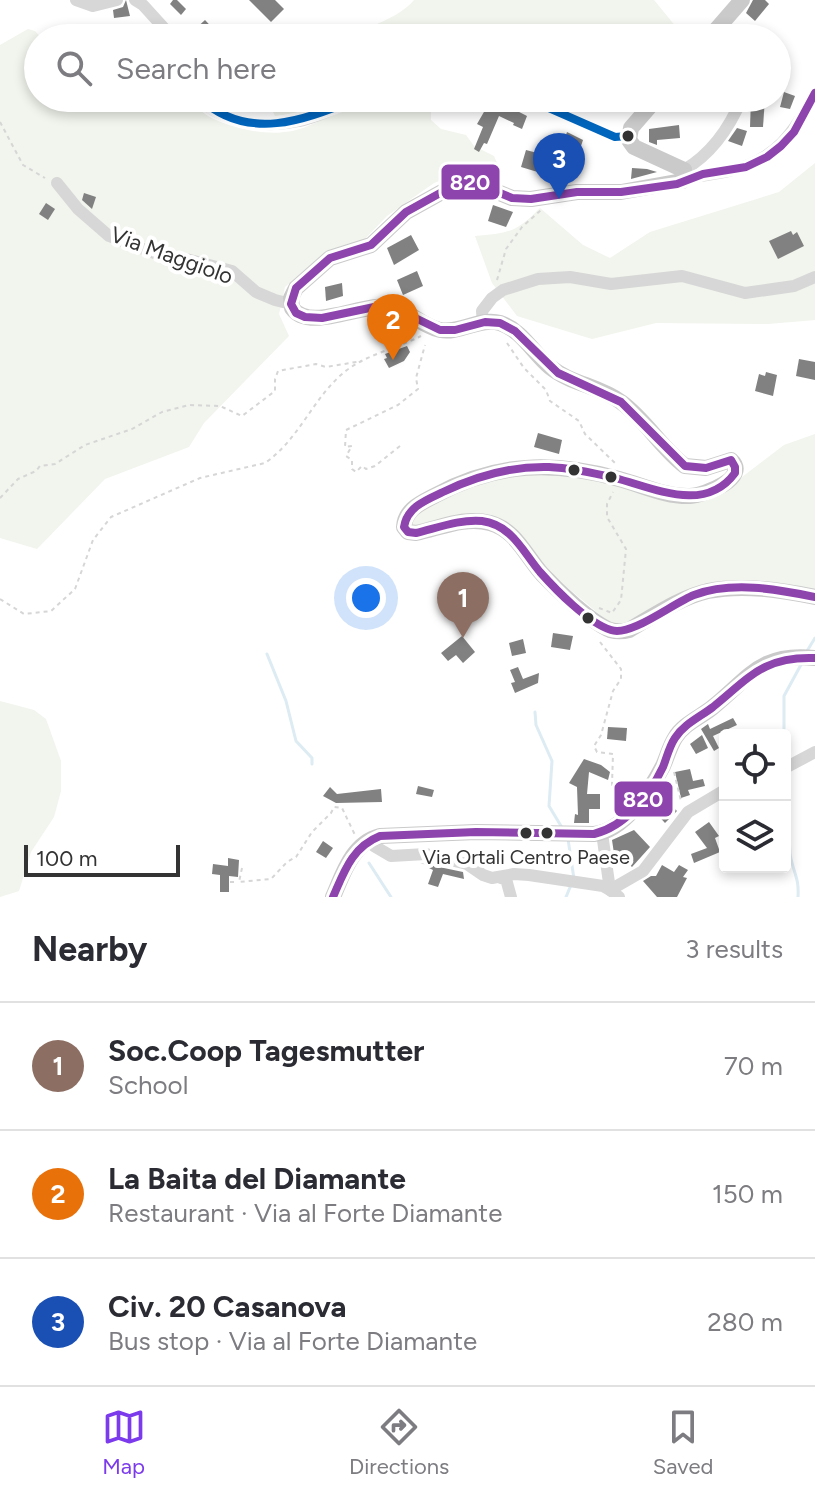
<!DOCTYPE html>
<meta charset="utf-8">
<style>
body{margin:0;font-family:Figtree,sans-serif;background:#f7f7f7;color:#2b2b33}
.controls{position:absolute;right:24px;bottom:24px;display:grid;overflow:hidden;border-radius:8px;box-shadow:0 4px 12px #0003}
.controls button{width:72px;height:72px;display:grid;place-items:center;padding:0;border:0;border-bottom:2px solid #e1e1e2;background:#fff;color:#2b2b33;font:40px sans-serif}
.scale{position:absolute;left:24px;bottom:20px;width:156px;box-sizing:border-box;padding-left:8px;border:4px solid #333;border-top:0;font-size:22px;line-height:28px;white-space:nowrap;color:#333;-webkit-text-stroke:6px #fff;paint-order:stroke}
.you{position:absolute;left:366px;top:598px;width:28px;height:28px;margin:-20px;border:6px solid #fff;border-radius:50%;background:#1a73e8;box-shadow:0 0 0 12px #1a73e833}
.badge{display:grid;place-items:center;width:52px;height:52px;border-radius:50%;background:#7c3aed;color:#fff;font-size:26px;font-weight:700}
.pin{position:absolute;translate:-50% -66px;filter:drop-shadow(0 2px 4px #0008)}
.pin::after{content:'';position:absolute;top:42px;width:28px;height:24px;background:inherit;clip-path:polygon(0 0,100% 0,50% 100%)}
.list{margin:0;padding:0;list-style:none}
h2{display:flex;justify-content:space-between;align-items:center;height:104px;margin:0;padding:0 32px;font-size:34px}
h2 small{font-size:26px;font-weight:400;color:#7c7c81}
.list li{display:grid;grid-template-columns:52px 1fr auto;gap:24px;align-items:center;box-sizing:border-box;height:128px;padding:0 32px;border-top:2px solid #e1e1e2}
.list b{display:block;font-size:30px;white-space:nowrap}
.list p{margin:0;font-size:26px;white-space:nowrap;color:#7c7c81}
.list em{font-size:26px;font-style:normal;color:#7c7c81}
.icon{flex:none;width:44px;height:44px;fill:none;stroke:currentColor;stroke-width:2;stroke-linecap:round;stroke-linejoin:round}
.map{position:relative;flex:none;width:815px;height:897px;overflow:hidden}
.search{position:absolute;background:#fff;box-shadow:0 4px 12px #0003;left:24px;right:24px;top:24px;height:88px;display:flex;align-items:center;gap:20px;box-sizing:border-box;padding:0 28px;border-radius:44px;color:#7c7c81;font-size:30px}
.sheet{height:488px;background:#fff}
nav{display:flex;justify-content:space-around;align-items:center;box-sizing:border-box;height:112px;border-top:2px solid #e1e1e2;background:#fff;font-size:22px;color:#7c7c81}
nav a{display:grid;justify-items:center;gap:4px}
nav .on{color:#7c3aed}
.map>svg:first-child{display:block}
</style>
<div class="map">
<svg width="815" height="897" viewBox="0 0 815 897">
<rect width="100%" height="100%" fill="#fff"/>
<g fill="#f1f5ed">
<path d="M414 0H654L677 28 679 38H656L632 25 620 29 612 38H351C371 24 398 19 414 0Z"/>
<path d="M28 29 35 31 41 38H38V98H92L99 103H134L156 109 169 105 177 98H190C198 113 214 120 229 125 254 133 283 137 308 126 329 118 348 104 370 99 397 94 429 98 456 98L431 112V120L441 129 466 135 474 146 494 156 500 169 489 176 458 174 434 183 387 216 363 241 326 251 285 287 279 314 289 336 204 423 189 447 105 479 37 549 0 538V45Z"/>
<polygon points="284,98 340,98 310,111 275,116 269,104"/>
<path d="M815 163V320L768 324 656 323 592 339 517 316 492 283 475 236C508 233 516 233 540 208L583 245 610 258 650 232 779 192Z"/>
<polygon points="815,434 815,590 761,580 702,586 626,624 612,625 536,561 512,527 417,527 408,524 413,517 428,507 477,481 530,472 606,480 702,499 742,477 784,445"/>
<polygon points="0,701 34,710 46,719 61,761 61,791 54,817 31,852 19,891 0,897"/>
</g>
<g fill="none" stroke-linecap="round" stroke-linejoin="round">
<g stroke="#ddebf3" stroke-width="3">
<polyline points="807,651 815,638"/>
<polyline points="267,654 286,701 296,741 312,758 312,764"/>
<polyline points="535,712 536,725 552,761 549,806 561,826"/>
<polyline points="784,735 784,696 803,661"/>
<path d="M785 828C792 838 788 848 791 859 795 876 799 879 798 897"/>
<polyline points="568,839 574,879"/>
<polyline points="369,863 391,897"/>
<polyline points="566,897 571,885"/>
</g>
</g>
<g fill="#818181">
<polygon points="126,0 130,16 114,18 113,10 123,7"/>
<polygon points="173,0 177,0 186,9 181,15 170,4"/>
<polygon points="249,0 275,0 284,9 271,22"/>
<polygon points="753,0 765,0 769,4 755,21 746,13"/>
<polygon points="205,20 222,38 200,38 193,31"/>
<polygon points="784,92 795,96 790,109 780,107"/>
<polygon points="492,98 527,116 522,129 513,125 514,123 499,116 487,144 484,143 479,152 474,149 483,127 477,124"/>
<polygon points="751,98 765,98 763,127 750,127"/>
<polygon points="679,125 680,138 657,140 657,145 649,142 649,129"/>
<polygon points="737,128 747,131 742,146 728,141"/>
<polygon points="567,132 583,140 579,152 562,147"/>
<polygon points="526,150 545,155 543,162 554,166 551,176 521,167"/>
<polygon points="632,168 647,169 657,172 631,179"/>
<polygon points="84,193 96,197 92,209 82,200"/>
<polygon points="46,203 55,209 48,220 39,214"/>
<polygon points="493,205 513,212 506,227 488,221"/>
<polygon points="791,231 793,235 797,232 804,246 778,259 769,241"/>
<polygon points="411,235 419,250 394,265 387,248"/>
<polygon points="417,271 423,286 403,295 397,280"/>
<polygon points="342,283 343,296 326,301 325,287"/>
<polygon points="407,346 410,352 404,361 389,368 384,359 387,358 385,354"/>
<polygon points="799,359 815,362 815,380 796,376"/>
<polygon points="766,372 777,375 773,396 755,391 759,374 765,376"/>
<polygon points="538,433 562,440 559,454 534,447"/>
<polygon points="553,633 573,636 570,650 551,647"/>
<polygon points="462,636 475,652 463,663 456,655 448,661 441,653"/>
<polygon points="523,639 526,653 512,656 509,643"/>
<polygon points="518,667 523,679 539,673 538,683 515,693 511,683 515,682 510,670"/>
<polygon points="733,718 737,725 713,736 719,748 714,751 701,729 708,724 710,729"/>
<polygon points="608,727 627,728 626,741 607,739"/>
<polygon points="702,735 708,748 696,754 690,744"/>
<polygon points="584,759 601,765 610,772 608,780 589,772 587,794 600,794 600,809 589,809 589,823 574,823 575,814 578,815 577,787 569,783"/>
<polygon points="690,769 693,781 703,779 705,786 688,790 690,795 681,798 675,772"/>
<polygon points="418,786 434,790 432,797 416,794"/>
<polygon points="330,787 337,794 381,789 382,802 336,803 323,796"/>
<polygon points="667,801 677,811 665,823 655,812"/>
<polygon points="709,822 719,836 715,838 720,852 694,863 691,854 707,848 695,832"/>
<polygon points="634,830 650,847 632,867 627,862 616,867 612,840"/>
<polygon points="323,841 333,848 326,858 316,852"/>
<polygon points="228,858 239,860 238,877 229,876 229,892 220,892 220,875 212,874 213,864 228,866"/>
<polygon points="420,863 463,872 464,879 443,874 438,887 428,884 433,870 429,868 430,866"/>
<polygon points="662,865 674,872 679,865 688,870 683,877 687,878 677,897 657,897 643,881 651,876 656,876"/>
</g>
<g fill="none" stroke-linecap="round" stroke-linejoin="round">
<g stroke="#d6d6d6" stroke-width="2" stroke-dasharray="4 4" stroke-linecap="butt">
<polyline points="0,122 23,165 45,178"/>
<polyline points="497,280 506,249 522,227 541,210"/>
<polyline points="507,343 524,368 546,390 550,401 579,421 585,434 616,464"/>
<polyline points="400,446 375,466 366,469 362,466 356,472 352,469 352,460 346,456 352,446 345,447 346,430 398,405 418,389 416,378 425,345"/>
<polyline points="0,498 18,479 36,471 40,466 55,464 85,445 132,429 162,412 189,405 220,406 242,416 275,391 275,379 278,371 316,364 326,367 362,361"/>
<path d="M0 599 24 614 51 611 75 589 93 540 111 517 200 478 265 463C300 439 314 395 347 370 368 354 398 348 421 336"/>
<polyline points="599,608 612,613 621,600 626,549 607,517 607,504 613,492"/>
<polyline points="600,642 621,669 621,679 613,691 601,735 594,746 597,752 613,754 612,784 618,805"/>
<polyline points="674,772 681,801"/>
<polyline points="242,868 239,882 271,879 287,862 296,857 312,832 331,813 334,807 342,808 355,835"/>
<polyline points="230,882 238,882"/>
</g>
<g stroke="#d7d7d7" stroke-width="12">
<polyline points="76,0 93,6 117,0"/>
<polyline points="135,0 143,5 173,38"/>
<path d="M200 98C222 124 268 128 299 121 319 117 339 106 357 98"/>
<polyline points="526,98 607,134 615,137 628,136"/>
<path d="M684 170C711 154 730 127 742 98"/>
<path d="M685 179C700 175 714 175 729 171 775 161 795 132 815 93"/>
<polyline points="57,183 78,209 109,236 170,259 186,259 232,271 256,292 275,300 291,304"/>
<polyline points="483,323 482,311 492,298 503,290 538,279 570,277 611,284 682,276 745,293 794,286 815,277"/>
<polyline points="785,768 815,752"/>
<polyline points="602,833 610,890 619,897"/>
<polyline points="374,846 391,856 426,854 467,864 483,875 492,878 514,874 529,875 603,886 610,890 643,871 688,812 725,790"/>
<polyline points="501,878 506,879 511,897"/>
</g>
<g stroke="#cacaca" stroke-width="16">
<polyline points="709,38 742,0"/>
<path d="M657 98 631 128 629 140 634 147 684 170 682 181 621 192H577L531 199 512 198 473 182H460L406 212 371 245 330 258 296 288 291 298 292 308C310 333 363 302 391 307 409 310 421 326 440 330 460 334 480 317 500 323 522 330 533 353 550 367 571 384 600 386 621 402 646 420 661 448 685 466L706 468 731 460C750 478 705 495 690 496 666 497 642 485 619 479 554 461 497 462 436 495 421 503 405 509 404 527L408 532 416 533C440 528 465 516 490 523 516 530 525 555 542 574 557 590 591 622 610 630 617 632 622 632 629 630 653 616 681 597 708 591 743 584 781 590 815 597"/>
<path d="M333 897C343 874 352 843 380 836L476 832 594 834C624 831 650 791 663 766 667 757 670 746 675 738 683 724 701 717 713 707 750 677 761 652 815 658"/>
</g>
<g stroke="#fff" stroke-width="14">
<g id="bus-1">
<path d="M815 93 794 132 781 146 767 157 746 167 703 174 677 184 621 192H577L531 199 512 198 473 182H460L406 212 371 245 330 258 296 288 291 304 296 313 305 317 322 318 379 306 399 310 440 330H455L485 322 500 323 515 331 558 373 621 402 685 466 706 468 731 460 735 467V473C705 514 654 488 615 478 594 473 572 468 549 467 512 466 476 476 443 492 426 500 407 507 404 527L408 532 416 533C437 528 460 519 482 521 512 525 523 552 540 572 556 590 588 623 611 630 631 637 673 603 694 595 732 581 776 589 815 597"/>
<path d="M333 897C344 872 352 847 380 836L476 832 594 834C626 826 649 796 663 767 667 757 669 747 675 738 684 724 700 717 713 707 750 677 764 656 815 658"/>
</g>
</g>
<g stroke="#fff" stroke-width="14">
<g id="bus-2">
<path d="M200 98C246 142 306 121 357 98"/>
<polyline points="526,98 615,137 628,136"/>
</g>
</g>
<use href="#bus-1" stroke="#8e44ad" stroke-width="8"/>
<use href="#bus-2" stroke="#0065bd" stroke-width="8"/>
</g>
<g fill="#333" stroke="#fff" stroke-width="3">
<circle cx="628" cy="136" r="7"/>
<circle cx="574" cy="470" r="7"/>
<circle cx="611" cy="477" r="7"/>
<circle cx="588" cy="618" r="7"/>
<circle cx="526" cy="833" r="7"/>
<circle cx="547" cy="833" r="7"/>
</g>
<g text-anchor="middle" stroke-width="8" stroke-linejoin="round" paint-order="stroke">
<g font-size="20" fill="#333" stroke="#fff">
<text x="526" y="864">Via Ortali Centro Paese</text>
</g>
<g font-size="22" fill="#333" stroke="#fff">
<text transform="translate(172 255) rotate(20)" y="8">Via Maggiolo</text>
</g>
</g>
<g stroke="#fff" stroke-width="3">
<rect x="440" y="163" width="61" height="38" rx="8" fill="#8e44ad"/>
<rect x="613" y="780" width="61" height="38" rx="8" fill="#8e44ad"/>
</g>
<g font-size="22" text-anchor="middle" font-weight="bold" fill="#fff">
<text x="470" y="190">820</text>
<text x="643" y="807">820</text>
</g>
</svg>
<div class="controls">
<button><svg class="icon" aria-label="locate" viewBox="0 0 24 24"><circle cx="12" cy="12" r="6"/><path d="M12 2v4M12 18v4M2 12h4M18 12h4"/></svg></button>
<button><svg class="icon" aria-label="layers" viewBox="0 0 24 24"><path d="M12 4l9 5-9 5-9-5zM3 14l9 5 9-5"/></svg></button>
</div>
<div class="scale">100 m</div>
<div class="you"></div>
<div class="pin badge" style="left:463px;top:638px;background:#8d6e63">1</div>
<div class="pin badge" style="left:393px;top:360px;background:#e8710a">2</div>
<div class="pin badge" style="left:559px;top:199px;background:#1a4fb4">3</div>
<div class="search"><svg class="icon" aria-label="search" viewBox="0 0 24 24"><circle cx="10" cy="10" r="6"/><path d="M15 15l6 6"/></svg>Search here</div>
</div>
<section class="sheet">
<h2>Nearby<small>3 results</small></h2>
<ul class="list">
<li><span class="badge" style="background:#8d6e63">1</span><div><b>Soc.Coop Tagesmutter</b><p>School</p></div><em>70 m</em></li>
<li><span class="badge" style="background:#e8710a">2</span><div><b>La Baita del Diamante</b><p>Restaurant · Via al Forte Diamante</p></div><em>150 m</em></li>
<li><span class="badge" style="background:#1a4fb4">3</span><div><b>Civ. 20 Casanova</b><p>Bus stop · Via al Forte Diamante</p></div><em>280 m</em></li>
</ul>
</section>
<nav>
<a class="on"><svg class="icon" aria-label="map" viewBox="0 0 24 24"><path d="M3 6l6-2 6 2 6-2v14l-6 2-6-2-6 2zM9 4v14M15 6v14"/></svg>Map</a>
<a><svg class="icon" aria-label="directions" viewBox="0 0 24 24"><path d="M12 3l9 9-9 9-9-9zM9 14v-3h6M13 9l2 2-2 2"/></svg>Directions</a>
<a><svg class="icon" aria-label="saved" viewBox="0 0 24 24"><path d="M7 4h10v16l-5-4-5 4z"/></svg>Saved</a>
</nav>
